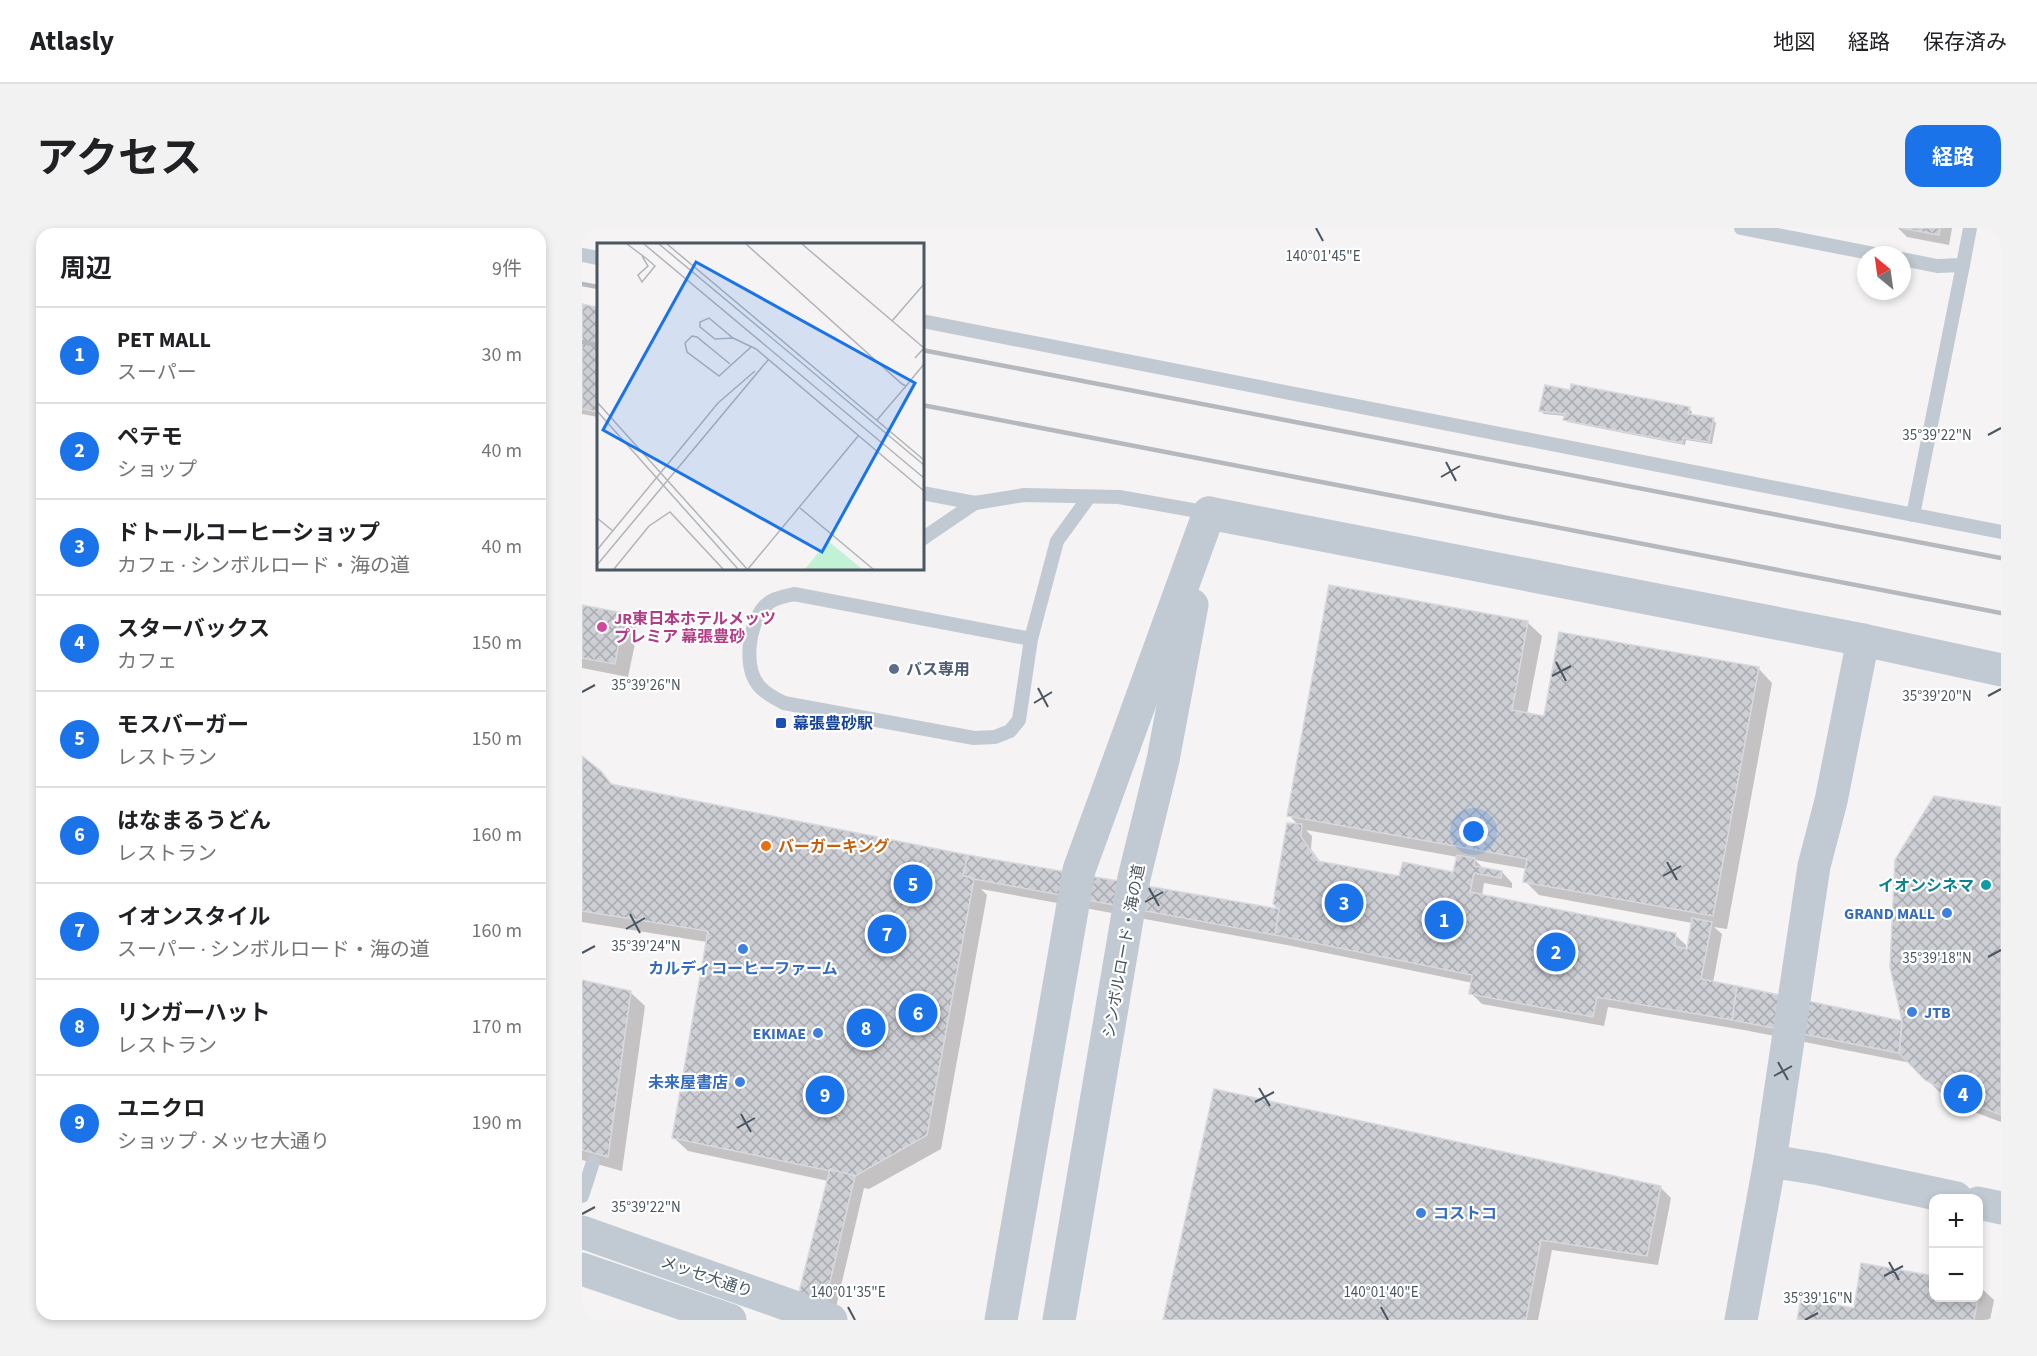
<!DOCTYPE html>
<html lang="ja">
<meta charset="utf-8">
<style>
body{margin:0;font-family:"Source Sans 3","Noto Sans JP",sans-serif;background:#f2f2f2;color:#202124}
.controls{position:absolute;right:18px;bottom:18px;display:grid;overflow:hidden;border-radius:12px;box-shadow:0 3px 9px #0003}
.controls button{width:54px;height:54px;display:grid;place-items:center;padding:0;border:0;border-bottom:2px solid #e0e0e0;background:#fff;color:#202124;font:30px sans-serif}
.compass{position:absolute;left:1275px;top:18px;width:54px;height:54px;border-radius:50%;background:#fff;box-shadow:0 3px 9px #0003;rotate:331deg}
.you{position:absolute;left:892px;top:604px;width:21px;height:21px;margin:-15px;border:4px solid #fff;border-radius:50%;background:#1a73e8;box-shadow:0 0 0 9px #1a73e833}
.badge{display:grid;place-items:center;width:39px;height:39px;border-radius:50%;background:#1a73e8;color:#fff;font-size:20px;font-weight:700}
.pin{position:absolute;translate:-50% -50%;border:3px solid #fff;box-shadow:0 2px 6px #0006}
.list{margin:0;padding:0;list-style:none}
h2{display:flex;justify-content:space-between;align-items:center;height:78px;margin:0;padding:0 24px;font-size:26px}
h2 small{font-size:20px;font-weight:400;color:#757577}
.list li{display:grid;grid-template-columns:39px 1fr auto;gap:18px;align-items:center;box-sizing:border-box;height:96px;padding:0 24px;border-top:2px solid #e0e0e0}
.list b{display:block;font-size:22px;white-space:nowrap}
.list p{margin:0;font-size:20px;white-space:nowrap;color:#757577}
.list em{font-size:20px;font-style:normal;color:#757577}
.map{position:relative;flex:none;width:1419px;height:1092px;overflow:hidden;border-radius:18px}
header{display:flex;align-items:center;gap:36px;box-sizing:border-box;height:84px;padding:0 30px;background:#fff;border-bottom:2px solid #e0e0e0}
header strong{font-size:28px}
nav{display:flex;gap:33px;margin-inline-start:auto;font-size:21px}
.intro{display:flex;align-items:center;justify-content:space-between;box-sizing:border-box;height:144px;padding:0 36px}
h1{margin:0;font-size:42px}
.button{padding:15px 27px;border-radius:18px;background:#1a73e8;color:#fff;font-size:21px;font-weight:700}
main{display:flex;gap:36px;padding:0 36px}
aside{flex:1;background:#fff;border-radius:18px;box-shadow:0 3px 9px #0003}
.map>svg:first-child{display:block}
</style>
<header>
<strong>Atlasly</strong>
<nav><a>地図</a><a>経路</a><a>保存済み</a></nav>
</header>
<div class="intro"><h1>アクセス</h1><a class="button">経路</a></div>
<main>
<aside>
<h2>周辺<small>9件</small></h2>
<ul class="list">
<li><span class="badge">1</span><div><b>PET MALL</b><p>スーパー</p></div><em>30 m</em></li>
<li><span class="badge">2</span><div><b>ペテモ</b><p>ショップ</p></div><em>40 m</em></li>
<li><span class="badge">3</span><div><b>ドトールコーヒーショップ</b><p>カフェ · シンボルロード・海の道</p></div><em>40 m</em></li>
<li><span class="badge">4</span><div><b>スターバックス</b><p>カフェ</p></div><em>150 m</em></li>
<li><span class="badge">5</span><div><b>モスバーガー</b><p>レストラン</p></div><em>150 m</em></li>
<li><span class="badge">6</span><div><b>はなまるうどん</b><p>レストラン</p></div><em>160 m</em></li>
<li><span class="badge">7</span><div><b>イオンスタイル</b><p>スーパー · シンボルロード・海の道</p></div><em>160 m</em></li>
<li><span class="badge">8</span><div><b>リンガーハット</b><p>レストラン</p></div><em>170 m</em></li>
<li><span class="badge">9</span><div><b>ユニクロ</b><p>ショップ · メッセ大通り</p></div><em>190 m</em></li>
</ul>
</aside>
<div class="map">
<svg width="1419" height="1092" viewBox="0 0 1419 1092">
<defs>
<pattern id="building-cross-hatch" width="8" height="8" patternUnits="userSpaceOnUse" patternTransform="scale(1.5)"><rect width="8" height="8" fill="#cdcfd5"/><path d="M0 0l8 8M0 8l8-8" fill="none" stroke="#a8abb0"/></pattern>
</defs>
<rect width="100%" height="100%" fill="#f5f3f3"/>
<g fill="#0003" fill-rule="evenodd">
<polygon points="1316,0 1370,0 1367,17 1325,9"/>
<polygon points="0,77 13,80 16,83 16,189 0,186"/>
<polygon points="1107,180 1110,184 1109,188 1131,192 1134,195 1130,216 1104,212 1103,217 986,194 983,191 984,188 962,186 959,183"/>
<polygon points="0,379 42,386 56,401 46,449 0,440"/>
<path d="M945 394 960 408 945 486 963 490 1176 440 1190 455 1145 701 1132 699 1140 706 1131 755 1322 795 1419 580V894L1395 885 1359 866 1329 835 1162 802 1026 779 1022 798 900 776 889 765 891 755 705 717 399 661 405 667 359 921 287 961 282 960 251 1092H211L246 953 106 923 91 909 125 714 0 694V529L30 558 386 629 700 683 716 597 707 587ZM724 602 876 629 872 646 818 650 739 635 729 621 730 608ZM893 632 945 641 943 653 957 667 1110 695 1106 726H1104V717L1093 707 900 668 902 655 930 660V655L920 644 902 641Z"/>
<polygon points="0,753 48,764 63,778 40,943 0,932"/>
<polygon points="1078,959 1089,970 1076,1037 970,1022 956,1092 582,1092"/>
<polygon points="1396,1057 1412,1072 1408,1092 1216,1092 1352,1070 1396,1070"/>
</g>
<g fill="url(#building-cross-hatch)" stroke="#d7d9de" stroke-width="1.5">
<polygon points="1319,0 1358,0 1357,7"/>
<polygon points="0,76 14,79 16,82 16,184 0,181"/>
<polygon points="989,156 1108,179 1106,186 1132,190 1127,214 1101,210 1100,215 981,192 983,186 957,183 963,157 988,162"/>
<polygon points="747,357 946,393 930,482 962,488 977,404 1177,439 1131,688 941,654 945,631 705,588"/>
<polygon points="0,377 42,385 33,436 0,430"/>
<polygon points="0,528 19,543 29,556 386,627 381,647 392,651 345,907 273,948 90,910 126,703 0,683"/>
<polygon points="1352,568 1419,579 1419,887 1379,871 1343,852 1317,825 1320,793 1308,739 1313,632"/>
<polygon points="705,595 720,596 719,609 736,633 817,648 821,634 871,644 875,627 893,630 892,638 920,643 919,650 892,645 888,664 1094,705 1093,718 1105,721 1110,690 1130,694 1119,751 1155,758 1150,792 1015,769 1011,789 887,766 890,747 693,707 697,681 691,676"/>
<polygon points="386,627 697,681 693,707 392,651 381,647"/>
<polygon points="0,752 49,763 26,929 0,922"/>
<polygon points="1155,758 1320,793 1317,825 1150,792"/>
<polygon points="632,861 1079,958 1065,1028 959,1012 944,1092 581,1092"/>
<polygon points="248,941 273,948 239,1092 210,1092"/>
<polygon points="1279,1035 1352,1048 1352,1070 1396,1070 1392,1092 1215,1092 1219,1071 1272,1080"/>
</g>
<g fill="none" stroke-linecap="round" stroke-linejoin="round">
<g stroke="#c1cad2" stroke-width="14">
<polyline points="1159,0 1298,27"/>
<polyline points="0,27 16,30"/>
<polyline points="1320,31 1355,38 1381,37 1388,0"/>
<polyline points="340,93 1419,304"/>
<polyline points="340,265 393,275 442,267 537,269 627,285"/>
<polyline points="1331,287 1381,37"/>
<polyline points="340,311 393,275"/>
<path d="M449 411 212 366C201 369 190 370 182 379 166 397 161 441 178 459 184 466 194 471 202 475L392 510 413 509 428 503 437 492 449 411 475 313 507 269"/>
<polyline points="0,968 11,934"/>
</g>
<g stroke="#c1cad2" stroke-width="33">
<polyline points="627,285 1281,412 1419,442"/>
<polyline points="1188,933 1238,941 1374,970"/>
<polyline points="1396,975 1419,980"/>
<polyline points="0,1004 249,1092"/>
<polyline points="0,1041 148,1092"/>
<polyline points="419,1092 497,642 627,285"/>
<polyline points="477,1092 552,650 581,532 610,377"/>
<polyline points="1159,1092 1188,933 1232,638 1249,573 1281,412"/>
</g>
<g stroke="#b5b8bd" stroke-width="4.5">
<polyline points="0,56 16,59"/>
<polyline points="0,114 16,117"/>
<polyline points="340,122 1419,330"/>
<polyline points="340,177 1419,385"/>
</g>
</g>
<path fill="none" stroke="#4a5661" stroke-width="2" d="M734 0 741 13M1406 207 1419 200M864 234 874 253M859 249 878 238M974 434 984 453M970 448 989 438M456 460 466 479M0 464 13 457M1406 468 1419 461M452 475 470 464M1085 634 1095 652M1081 648 1099 638M567 660 577 678M563 674 581 664M48 686 58 705M44 701 63 690M0 725 13 718M1406 729 1419 722M1196 834 1206 852M1192 848 1210 838M677 860 688 878M673 874 692 864M159 886 169 904M155 900 173 890M0 986 13 979M1307 1034 1317 1052M1302 1048 1321 1038M266 1079 273 1092M799 1079 806 1092M1223 1092 1236 1085"/>
<circle fill="#d1479c" stroke="#fff" stroke-width="2" cx="20" cy="399" r="6"/>
<circle fill="#5c6f8a" stroke="#fff" stroke-width="2" cx="312" cy="441" r="6"/>
<rect fill="#1a4fb4" stroke="#fff" stroke-width="2" x="193" y="489" width="12" height="12" rx="3"/>
<circle fill="#e8710a" stroke="#fff" stroke-width="2" cx="184" cy="618" r="6"/>
<circle fill="#0f9aa8" stroke="#fff" stroke-width="2" cx="1404" cy="657" r="6"/>
<g fill="#3f7fe0" stroke="#fff" stroke-width="2">
<circle cx="1365" cy="685" r="6"/>
<circle cx="161" cy="721" r="6"/>
<circle cx="1330" cy="784" r="6"/>
<circle cx="236" cy="805" r="6"/>
<circle cx="158" cy="854" r="6"/>
<circle cx="839" cy="985" r="6"/>
</g>
<g text-anchor="middle" stroke-width="4.5" stroke-linejoin="round" paint-order="stroke">
<g font-size="16" font-weight="bold" fill="#b23c85" stroke="#fff" text-anchor="start">
<text x="32" y="396">JR東日本ホテルメッツ<tspan x="32" dy="18">プレミア 幕張豊砂</tspan></text>
</g>
<g font-size="16" font-weight="bold" fill="#4e5e75" stroke="#fff" text-anchor="start">
<text x="324" y="447">バス専用</text>
</g>
<g font-size="16" font-weight="bold" fill="#164399" stroke="#fff" text-anchor="start">
<text x="211" y="501">幕張豊砂駅</text>
</g>
<g font-size="16" font-weight="bold" fill="#c56008" stroke="#fff" text-anchor="start">
<text x="196" y="624">バーガーキング</text>
</g>
<g font-size="16" font-weight="bold" fill="#0d838f" stroke="#fff" text-anchor="end">
<text x="1392" y="663">イオンシネマ</text>
</g>
<g font-size="16" font-weight="bold" fill="#366cbe" stroke="#fff" text-anchor="end">
<text x="1353" y="691">GRAND MALL</text>
<text x="161" y="746" text-anchor="middle">カルディコーヒーファーム</text>
<text x="1342" y="790" text-anchor="start">JTB</text>
<text x="224" y="811">EKIMAE</text>
<text x="146" y="860">未来屋書店</text>
<text x="851" y="991" text-anchor="start">コストコ</text>
</g>
<g font-size="16" fill="#4a5661" stroke="#fff">
<text transform="translate(541 723) rotate(-80)" y="6">シンボルロード・海の道</text>
<text transform="translate(125 1048) rotate(19)" y="6">メッセ大通り</text>
</g>
</g>
<g transform="translate(15 15)">
<rect width="327" height="327" fill="#f5f3f3"/>
<path d="M231 298 265 326H208Z" fill="#c3f1d5"/>
<path fill="none" stroke="#b1b4b9" stroke-width="1.5" d="M30 1 50 16 58 23 45 39 41 32 51 23 45 13M47 1 327 235M62 1 327 222M70 1 327 217M149 1 305 141 309 143 327 121M205 1 327 105 318 115M295 78 327 41M136 95 118 96 103 84V79L112 75 136 95 159 106 327 248M133 121 100 94 95 93 88 100 90 109 122 133 154 104M0 159 150 326M0 168 141 326M280 177 309 143M203 265 276 326M0 275 16 288M0 307 121 160 158 128M0 322 171 117M17 326 52 283 73 269 126 326M151 326 262 192"/>
<path fill="#1a73e8" fill-opacity="0.15" stroke="#1a73e8" stroke-width="3" d="M99 19 318 140 225 309 6 187Z"/>
<rect width="327" height="327" fill="none" stroke="#4a5661" stroke-width="3"/>
</g>
<g font-size="15" text-anchor="middle" fill="#4a5661" stroke="#fff" stroke-width="4.5" stroke-linejoin="round" paint-order="stroke">
<text x="741" y="33">140°01'45"E</text>
<text x="1355" y="212">35°39'22"N</text>
<text x="64" y="462">35°39'26"N</text>
<text x="1355" y="473">35°39'20"N</text>
<text x="64" y="723">35°39'24"N</text>
<text x="1355" y="735">35°39'18"N</text>
<text x="64" y="984">35°39'22"N</text>
<text x="266" y="1069">140°01'35"E</text>
<text x="799" y="1069">140°01'40"E</text>
<text x="1236" y="1075">35°39'16"N</text>
</g>
</svg>
<div class="controls">
<button>+</button>
<button>−</button>
</div>
<svg class="compass" viewBox="-18 -18 36 36"><path d="M0-13l5 13h-10z" fill="#e53935"/><path d="M0 13l5-13h-10z" fill="#757577"/></svg>
<div class="you"></div>
<div class="pin badge" style="left:862px;top:692px">1</div>
<div class="pin badge" style="left:974px;top:724px">2</div>
<div class="pin badge" style="left:762px;top:675px">3</div>
<div class="pin badge" style="left:1381px;top:866px">4</div>
<div class="pin badge" style="left:331px;top:656px">5</div>
<div class="pin badge" style="left:336px;top:785px">6</div>
<div class="pin badge" style="left:305px;top:706px">7</div>
<div class="pin badge" style="left:284px;top:800px">8</div>
<div class="pin badge" style="left:243px;top:867px">9</div>
</div>
</main>
